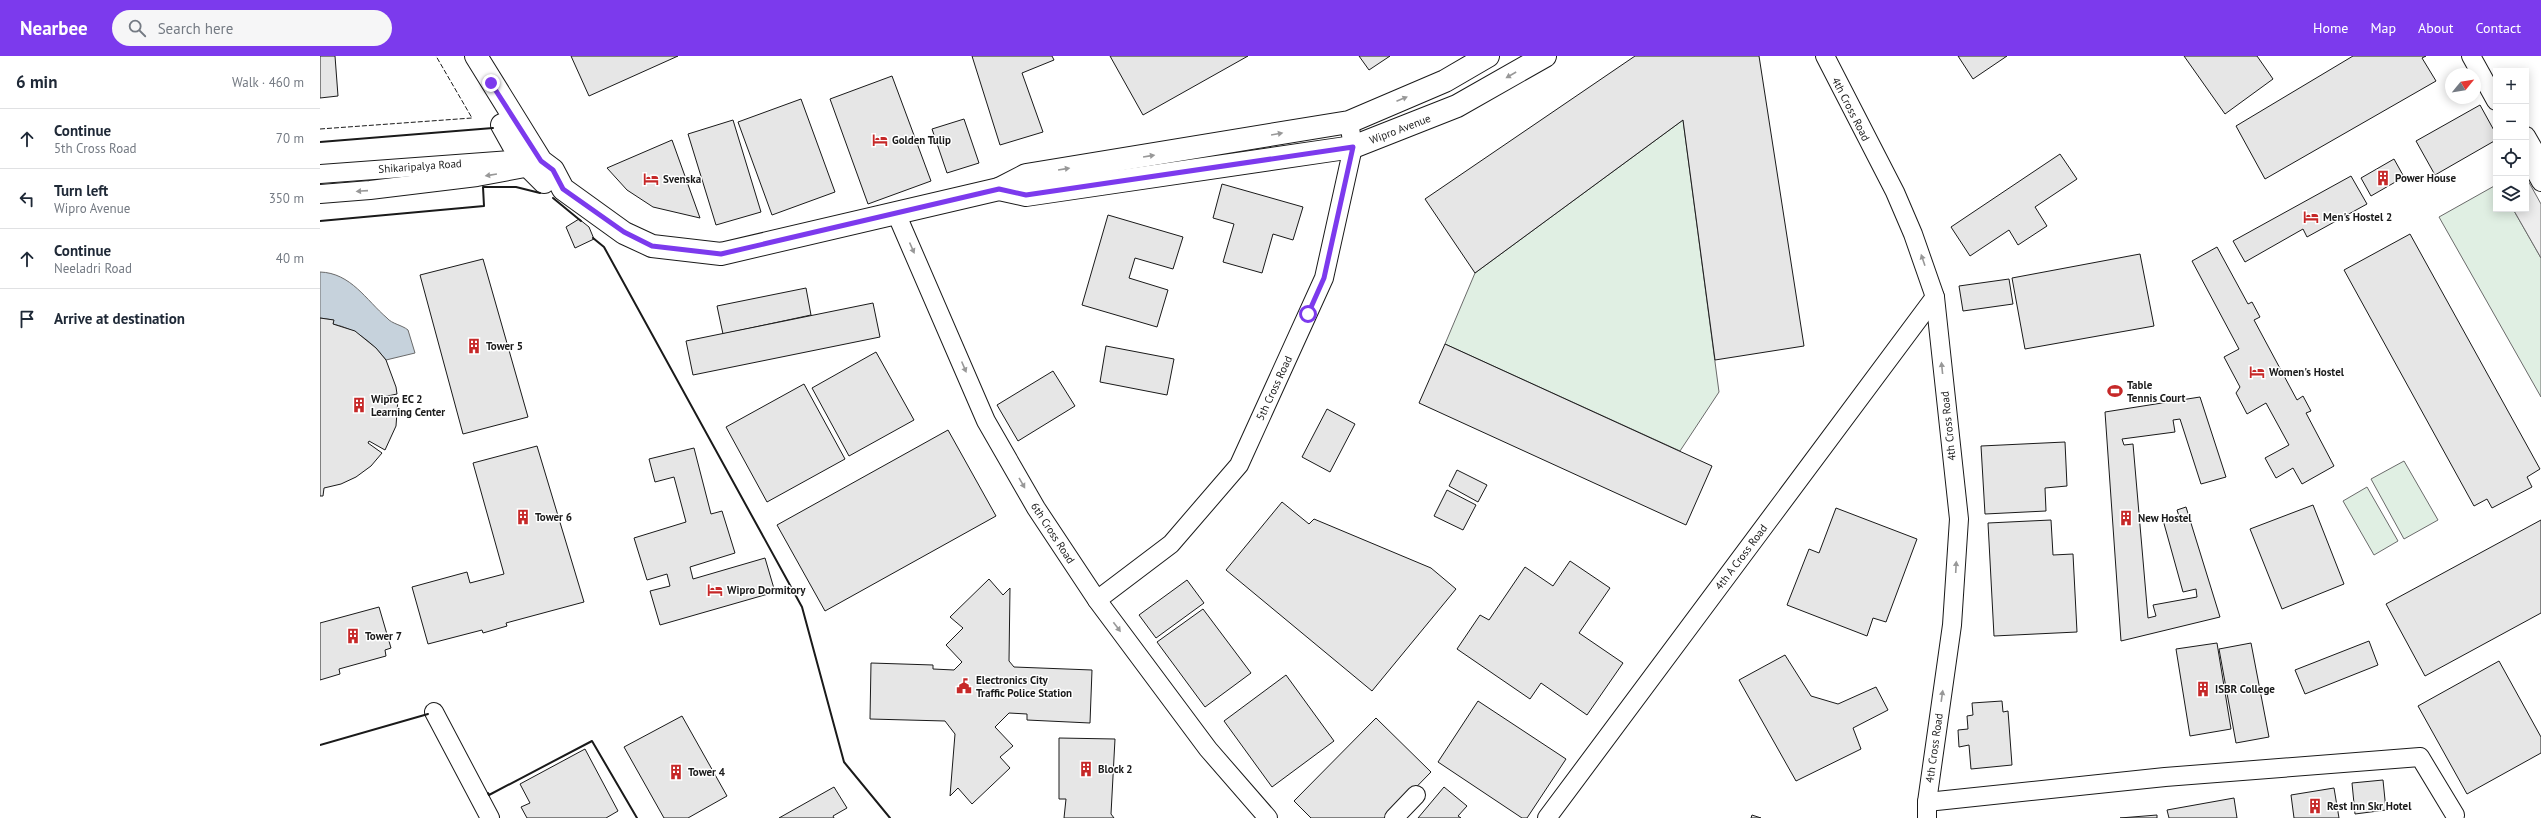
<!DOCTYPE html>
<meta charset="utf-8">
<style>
body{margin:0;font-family:"PT Sans",sans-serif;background:#f6f6f7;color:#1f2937}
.controls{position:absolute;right:12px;top:12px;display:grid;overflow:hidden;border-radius:0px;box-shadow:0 2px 10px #0003}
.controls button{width:36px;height:36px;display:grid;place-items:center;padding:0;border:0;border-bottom:1px solid #e0e1e3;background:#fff;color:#1f2937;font:20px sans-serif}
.compass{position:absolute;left:2125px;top:12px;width:36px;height:36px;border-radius:50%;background:#fff;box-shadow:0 2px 10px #0003;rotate:60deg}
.stop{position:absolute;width:12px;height:12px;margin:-9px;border:3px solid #7c3aed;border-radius:50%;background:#fff}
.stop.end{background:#7c3aed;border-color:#fff;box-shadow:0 1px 4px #0008}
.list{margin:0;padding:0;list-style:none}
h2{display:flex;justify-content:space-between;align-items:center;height:52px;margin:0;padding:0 16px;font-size:17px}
h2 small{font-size:13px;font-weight:400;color:#747a83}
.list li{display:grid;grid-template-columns:26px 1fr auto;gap:12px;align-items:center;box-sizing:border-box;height:60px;padding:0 16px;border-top:1px solid #e0e1e3}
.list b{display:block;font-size:15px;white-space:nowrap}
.list p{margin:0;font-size:13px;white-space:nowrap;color:#747a83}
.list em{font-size:13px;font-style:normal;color:#747a83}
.icon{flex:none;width:22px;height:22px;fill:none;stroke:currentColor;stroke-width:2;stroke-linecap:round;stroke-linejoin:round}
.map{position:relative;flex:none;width:2221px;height:762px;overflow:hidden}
header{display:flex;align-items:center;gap:24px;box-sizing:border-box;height:56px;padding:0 20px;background:#7c3aed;color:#fff}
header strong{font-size:19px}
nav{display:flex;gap:22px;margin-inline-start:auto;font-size:14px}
.search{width:280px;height:36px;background:#f6f6f7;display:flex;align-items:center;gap:10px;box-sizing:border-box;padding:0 14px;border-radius:22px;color:#747a83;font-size:15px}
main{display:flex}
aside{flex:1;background:#fff}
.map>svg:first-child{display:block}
</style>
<header>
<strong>Nearbee</strong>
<div class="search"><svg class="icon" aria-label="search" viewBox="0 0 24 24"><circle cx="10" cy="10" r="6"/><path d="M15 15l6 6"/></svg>Search here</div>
<nav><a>Home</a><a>Map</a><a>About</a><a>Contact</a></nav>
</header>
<main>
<aside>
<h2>6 min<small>Walk · 460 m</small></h2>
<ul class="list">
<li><svg class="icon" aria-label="ahead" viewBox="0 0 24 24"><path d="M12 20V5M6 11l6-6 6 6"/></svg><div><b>Continue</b><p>5th Cross Road</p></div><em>70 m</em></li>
<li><svg class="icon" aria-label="left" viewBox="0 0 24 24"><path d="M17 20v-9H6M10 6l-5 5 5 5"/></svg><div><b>Turn left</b><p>Wipro Avenue</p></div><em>350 m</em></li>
<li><svg class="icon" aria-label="ahead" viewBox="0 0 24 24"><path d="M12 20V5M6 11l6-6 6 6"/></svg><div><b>Continue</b><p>Neeladri Road</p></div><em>40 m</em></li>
<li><svg class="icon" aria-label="arrive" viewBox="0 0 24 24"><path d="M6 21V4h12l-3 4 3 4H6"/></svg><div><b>Arrive at destination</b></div></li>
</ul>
</aside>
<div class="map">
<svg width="2221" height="762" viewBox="0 0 2221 762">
<rect width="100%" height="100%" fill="#fff"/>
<g fill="#e0efe3" stroke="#6a6a6a">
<polygon points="1363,64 1399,336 1360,395 1125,288 1155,217"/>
<polygon points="2176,129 2176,153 2193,153 2221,202 2221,341 2119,161"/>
<polygon points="2084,405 2118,464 2084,483 2051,423"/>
<polygon points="2047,431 2078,485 2054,499 2023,445"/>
</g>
<polygon fill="#ededed" stroke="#6a6a6a" points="2206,121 2221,148 2221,202 2193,153 2206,153"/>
<path fill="#c6d2dc" stroke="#6a6a6a" d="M0 216C31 217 46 244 67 262 72 268 82 269 88 274L95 297 66 304C52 286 36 273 13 268V264L0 262Z"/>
<g fill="#e6e6e6" stroke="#1a1a1a">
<polygon points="0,0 15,0 18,40 0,42"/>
<polygon points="251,0 358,0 269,40"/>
<polygon points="652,0 732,0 734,4 702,17 723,76 680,89"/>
<polygon points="790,0 928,0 823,59"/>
<polygon points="1039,0 1070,0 1049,14"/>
<polygon points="1315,0 1439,0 1484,290 1395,304 1363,64 1155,217 1105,143"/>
<polygon points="1638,0 1687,0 1653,23"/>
<polygon points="1864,0 1937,0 1953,23 1905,58"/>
<polygon points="2033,0 2106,0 2102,2 2116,25 1945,123 1916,70"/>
<polygon points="572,20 611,125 548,148 510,43"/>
<polygon points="481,43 515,136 452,159 418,66"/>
<polygon points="2160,49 2176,78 2176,84 2115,119 2096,85"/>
<polygon points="644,63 659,107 627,117 612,73"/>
<polygon points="413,64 441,156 396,169 368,78"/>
<polygon points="352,84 380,162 333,151 307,134 287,112"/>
<polygon points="1740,98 1757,123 1715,151 1727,170 1698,189 1689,174 1650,200 1631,171"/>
<polygon points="2074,103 2084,121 2051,140 2041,122"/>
<polygon points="2031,120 2047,148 1987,181 1983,173 1925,206 1913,185"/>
<polygon points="902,128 983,151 973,184 953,178 942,217 903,206 914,168 893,162"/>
<polygon points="788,159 863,181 853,213 815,202 809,222 848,234 837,271 762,249"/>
<polygon points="259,163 269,171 274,183 255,192 246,171"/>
<polygon points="2090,178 2220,413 2207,421 2212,431 2172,452 2167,443 2154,450 2024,214"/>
<polygon points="1897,191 1928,248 1932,246 1940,261 1934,264 1977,344 1983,340 1991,355 1986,357 2014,410 1982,428 1973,412 1956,422 1945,402 1969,389 1946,347 1927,358 1916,337 1920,331 1904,301 1919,293 1872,205"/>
<polygon points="1820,198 1834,270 1705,293 1692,222"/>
<polygon points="163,203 208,361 143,378 100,219"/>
<polygon points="1689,223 1693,248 1643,255 1639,230"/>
<polygon points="486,232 491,259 403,278 397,250"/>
<polygon points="553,247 560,281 373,319 366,285"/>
<polygon points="0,262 14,264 13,268 35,275 56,292 66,304 76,331 77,338 63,341 64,346 78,342 76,370 65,394 49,385 48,387 62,397 51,410 36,421 21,428 4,432 3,440 0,440"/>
<polygon points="1125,288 1392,410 1366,469 1099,347"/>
<polygon points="786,290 854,303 847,339 780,326"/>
<polygon points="556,296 594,364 529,400 492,332"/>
<polygon points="733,315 755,350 698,385 677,349"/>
<polygon points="484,328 525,403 447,446 406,371"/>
<polygon points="1880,341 1906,421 1881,428 1860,363 1853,364 1855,376 1802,383 1804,389 1813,388 1828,562 1836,560 1833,549 1877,541 1876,533 1863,536 1843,464 1859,460 1857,454 1866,451 1900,561 1801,585 1785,356"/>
<polygon points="1007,353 1035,368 1010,416 982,401"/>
<polygon points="628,374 676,460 505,555 457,469"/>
<polygon points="1745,386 1747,430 1725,432 1726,455 1665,458 1661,390"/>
<polygon points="217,390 264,546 186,567 187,570 163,577 162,574 108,588 92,531 147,516 150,527 184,518 153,407"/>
<polygon points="374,392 391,458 402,455 415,497 370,511 373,523 445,502 455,536 340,569 330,535 350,530 347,518 327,524 314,482 366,466 354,421 335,426 329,403"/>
<polygon points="1137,414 1167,429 1158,446 1129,430"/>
<polygon points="1127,434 1156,449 1143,474 1114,460"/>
<polygon points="962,446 989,468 994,463 1111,512 1136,533 1052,635 906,514"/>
<polygon points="1993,449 2024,528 1962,553 1930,473"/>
<polygon points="1516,452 1597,483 1566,566 1553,562 1547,580 1467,549 1489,493 1499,497"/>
<polygon points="1731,464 1733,499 1753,498 1757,576 1674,580 1668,467"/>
<polygon points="2221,464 2221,557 2105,620 2066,548"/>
<polygon points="1250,505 1290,532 1259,577 1303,607 1267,659 1221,627 1210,643 1137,593 1160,559 1169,564 1205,511 1233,530"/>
<polygon points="669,523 683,539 690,532 689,605 694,611 772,614 770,667 707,664 707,658 689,657 675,671 693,690 680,701 690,712 652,748 638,732 630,740 635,678 625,665 550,663 551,607 613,609 613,613 634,614 642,606 626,589 643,572 630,561"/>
<polygon points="867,524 884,547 836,582 819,559"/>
<polygon points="59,551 71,592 65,594 66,600 19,613 20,618 0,624 0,567"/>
<polygon points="883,553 931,617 885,651 837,586"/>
<polygon points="2049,585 2058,609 1985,638 1975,614"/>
<polygon points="1897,587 1911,673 1870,680 1856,593"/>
<polygon points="1931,587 1949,681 1916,687 1899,593"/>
<polygon points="1465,599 1491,640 1518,648 1556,631 1568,654 1533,672 1541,693 1476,725 1419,624"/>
<polygon points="2179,605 2221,681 2221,697 2147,738 2098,650"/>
<polygon points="966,619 1014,685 952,731 904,665"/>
<polygon points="1158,645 1246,703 1207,762 1202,762 1118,706"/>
<polygon points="1682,645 1683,656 1688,655 1692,709 1651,713 1649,689 1639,691 1638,674 1648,673 1647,660 1653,659 1652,647"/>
<polygon points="362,660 407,740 368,762 344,762 304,691"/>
<polygon points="1056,662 1111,716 1066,762 991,762 974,745"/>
<polygon points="739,682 795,683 791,758 794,762 744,762 746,743 739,743"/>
<polygon points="265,693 298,755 286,762 207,762 201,751 210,747 200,728"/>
<polygon points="2063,724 2066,754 2035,758 2032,727"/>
<polygon points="514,731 527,752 513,760 514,762 459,762"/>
<polygon points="1124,731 1147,750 1138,760 1141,762 1098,762"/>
<polygon points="2014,732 2019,762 1974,762 1971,739"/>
<polygon points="1914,742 1917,762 1849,762 1847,754"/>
<polygon points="1432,759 1441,762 1431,762"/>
<polygon points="1837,759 1837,762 1800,762"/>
</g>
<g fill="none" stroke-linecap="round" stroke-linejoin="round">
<g stroke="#1a1a1a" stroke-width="20">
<g id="minor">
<polyline points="1505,0 1575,136 1593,178 1615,241 1639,463 1632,569 1607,746 1607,762"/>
<polyline points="2151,0 2176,45"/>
<polyline points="2206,80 2221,106"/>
<polyline points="2206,99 2221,126"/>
<polyline points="0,118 203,103"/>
<polyline points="0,138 50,134 157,121 221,109"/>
<polyline points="576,157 666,365 716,452 777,544 888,693 948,762"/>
<polyline points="777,544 851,488 919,409 1004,222 1033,91 1029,66"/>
<polyline points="114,656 170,762"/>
<polyline points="1607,746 1845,721 2100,701 2135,759"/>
<polyline points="1074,762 1096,739"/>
<polyline points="1227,762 1615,241"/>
</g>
</g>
<g stroke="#1a1a1a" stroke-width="24">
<g id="major">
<polyline points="156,0 221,105 233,114 243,133 304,177 332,190 401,198 679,133 706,139 1033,91 1137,50 1225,0"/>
<polyline points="182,69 201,103 224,126"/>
<polyline points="679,133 706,119 1029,66 1125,25 1168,0"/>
</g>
</g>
<use href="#minor" stroke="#fff" stroke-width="18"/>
<use href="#major" stroke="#fff" stroke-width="22"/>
<polyline stroke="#1a1a1a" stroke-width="1" stroke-dasharray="5 2" stroke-linecap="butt" points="0,73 152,62 116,0"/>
<g stroke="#1a1a1a" stroke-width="2">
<polyline points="0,86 173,72"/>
<polyline points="233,142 261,165"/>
<polyline points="0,165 164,150 163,131 196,131 220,137"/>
<polyline points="273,182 284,191 482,551 524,706 570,762"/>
<polyline points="0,689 108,658"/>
<polyline points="168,737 169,739 272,685 317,762"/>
</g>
</g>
<defs><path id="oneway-solid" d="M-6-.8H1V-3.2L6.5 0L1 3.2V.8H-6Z"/></defs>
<g fill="#989898">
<use href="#oneway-solid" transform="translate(1191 19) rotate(150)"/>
<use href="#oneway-solid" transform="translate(1082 43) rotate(-23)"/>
<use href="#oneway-solid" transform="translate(957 78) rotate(-10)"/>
<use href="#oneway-solid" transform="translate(829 100) rotate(-9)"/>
<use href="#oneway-solid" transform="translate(744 113) rotate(-9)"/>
<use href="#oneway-solid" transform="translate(171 119) rotate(171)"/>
<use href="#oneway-solid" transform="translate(42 135) rotate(176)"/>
<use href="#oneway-solid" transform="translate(592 192) rotate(66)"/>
<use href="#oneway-solid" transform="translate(1603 204) rotate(-109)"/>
<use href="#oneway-solid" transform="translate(644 311) rotate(67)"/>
<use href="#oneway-solid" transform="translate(1622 312) rotate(-96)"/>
<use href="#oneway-solid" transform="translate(702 427) rotate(60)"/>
<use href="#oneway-solid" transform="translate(1636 511) rotate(-87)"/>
<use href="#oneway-solid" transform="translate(797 571) rotate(53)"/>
<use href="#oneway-solid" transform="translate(1622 640) rotate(-82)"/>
</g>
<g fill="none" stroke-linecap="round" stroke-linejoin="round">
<polyline stroke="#7c3aed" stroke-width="5" points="171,27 221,105 233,114 243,133 304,176 332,190 401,198 679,133 706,139 1033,91 1004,222 988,258"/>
</g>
<defs>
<g id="hotel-bare" transform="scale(1.2)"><path d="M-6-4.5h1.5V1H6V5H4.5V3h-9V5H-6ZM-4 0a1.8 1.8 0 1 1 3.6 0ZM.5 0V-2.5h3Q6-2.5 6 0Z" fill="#c62828" stroke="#fff" stroke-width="2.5" paint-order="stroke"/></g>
<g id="building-bare" transform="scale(1.2)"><path d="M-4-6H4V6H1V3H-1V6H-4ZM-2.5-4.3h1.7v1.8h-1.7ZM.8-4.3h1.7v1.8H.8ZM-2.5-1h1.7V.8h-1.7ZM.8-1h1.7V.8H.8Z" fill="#c62828" stroke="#fff" stroke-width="2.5" paint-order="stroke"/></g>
<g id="stadium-bare" transform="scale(1.2)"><path d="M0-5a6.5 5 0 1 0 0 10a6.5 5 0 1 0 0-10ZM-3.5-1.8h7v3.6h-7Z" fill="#c62828" stroke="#fff" stroke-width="2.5" paint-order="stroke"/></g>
<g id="civic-bare" transform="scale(1.2)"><path d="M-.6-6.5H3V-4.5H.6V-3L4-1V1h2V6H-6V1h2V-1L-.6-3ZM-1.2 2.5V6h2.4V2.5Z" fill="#c62828" stroke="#fff" stroke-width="2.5" paint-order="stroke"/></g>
</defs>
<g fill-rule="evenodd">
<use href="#hotel-bare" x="560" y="84"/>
<use href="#building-bare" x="2063" y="122"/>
<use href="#hotel-bare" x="331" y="123"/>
<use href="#hotel-bare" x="1991" y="161"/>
<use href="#building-bare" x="154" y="290"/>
<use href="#hotel-bare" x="1937" y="316"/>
<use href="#stadium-bare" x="1795" y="335"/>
<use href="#building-bare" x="39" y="349"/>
<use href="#building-bare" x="203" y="461"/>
<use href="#building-bare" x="1806" y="462"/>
<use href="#hotel-bare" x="395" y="534"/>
<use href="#building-bare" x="33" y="580"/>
<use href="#civic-bare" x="644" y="630"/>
<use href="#building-bare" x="1883" y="633"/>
<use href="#building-bare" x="766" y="713"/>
<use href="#building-bare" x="356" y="716"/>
<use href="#building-bare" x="1995" y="750"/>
</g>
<g text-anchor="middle" stroke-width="3" stroke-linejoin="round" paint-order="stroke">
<g font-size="11" fill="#1a1a1a" stroke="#fff">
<text transform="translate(1531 53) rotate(63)" y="4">4th Cross Road</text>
<text transform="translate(1080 73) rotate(-21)" y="4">Wipro Avenue</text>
<text transform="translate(100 110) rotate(-4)" y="4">Shikaripalya Road</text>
<text transform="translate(954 332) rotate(-65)" y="4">5th Cross Road</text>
<text transform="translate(1628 370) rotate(-96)" y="4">4th Cross Road</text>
<text transform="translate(733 477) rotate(57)" y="4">6th Cross Road</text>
<text transform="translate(1421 501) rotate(-53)" y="4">4th A Cross Road</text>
<text transform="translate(1614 692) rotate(-82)" y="4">4th Cross Road</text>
</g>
<g font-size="11" font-weight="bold" fill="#1a1a1a" stroke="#fff" text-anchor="start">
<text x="572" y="88">Golden Tulip</text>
<text x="2075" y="126">Power House</text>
<text x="343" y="127">Svenska</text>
<text x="2003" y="165">Men's Hostel 2</text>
<text x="166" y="294">Tower 5</text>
<text x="1949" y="320">Women's Hostel</text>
<text x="1807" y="333">Table<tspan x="1807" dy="13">Tennis Court</tspan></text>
<text x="51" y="347">Wipro EC 2<tspan x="51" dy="13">Learning Center</tspan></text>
<text x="215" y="465">Tower 6</text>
<text x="1818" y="466">New Hostel</text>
<text x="407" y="538">Wipro Dormitory</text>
<text x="45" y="584">Tower 7</text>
<text x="656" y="628">Electronics City<tspan x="656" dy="13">Traffic Police Station</tspan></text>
<text x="1895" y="637">ISBR College</text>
<text x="778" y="717">Block 2</text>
<text x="368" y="720">Tower 4</text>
<text x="2007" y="754">Rest Inn Skr Hotel</text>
</g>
</g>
</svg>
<div class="controls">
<button>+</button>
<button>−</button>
<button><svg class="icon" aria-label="locate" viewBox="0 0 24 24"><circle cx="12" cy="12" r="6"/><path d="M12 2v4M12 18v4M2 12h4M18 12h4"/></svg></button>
<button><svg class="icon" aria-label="layers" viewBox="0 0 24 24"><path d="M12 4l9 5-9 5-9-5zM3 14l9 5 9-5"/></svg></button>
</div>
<svg class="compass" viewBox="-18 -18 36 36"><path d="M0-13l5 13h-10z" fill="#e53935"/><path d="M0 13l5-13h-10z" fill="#747a83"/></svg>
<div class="stop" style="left:988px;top:258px"></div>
<div class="stop end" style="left:171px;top:27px"></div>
</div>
</main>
